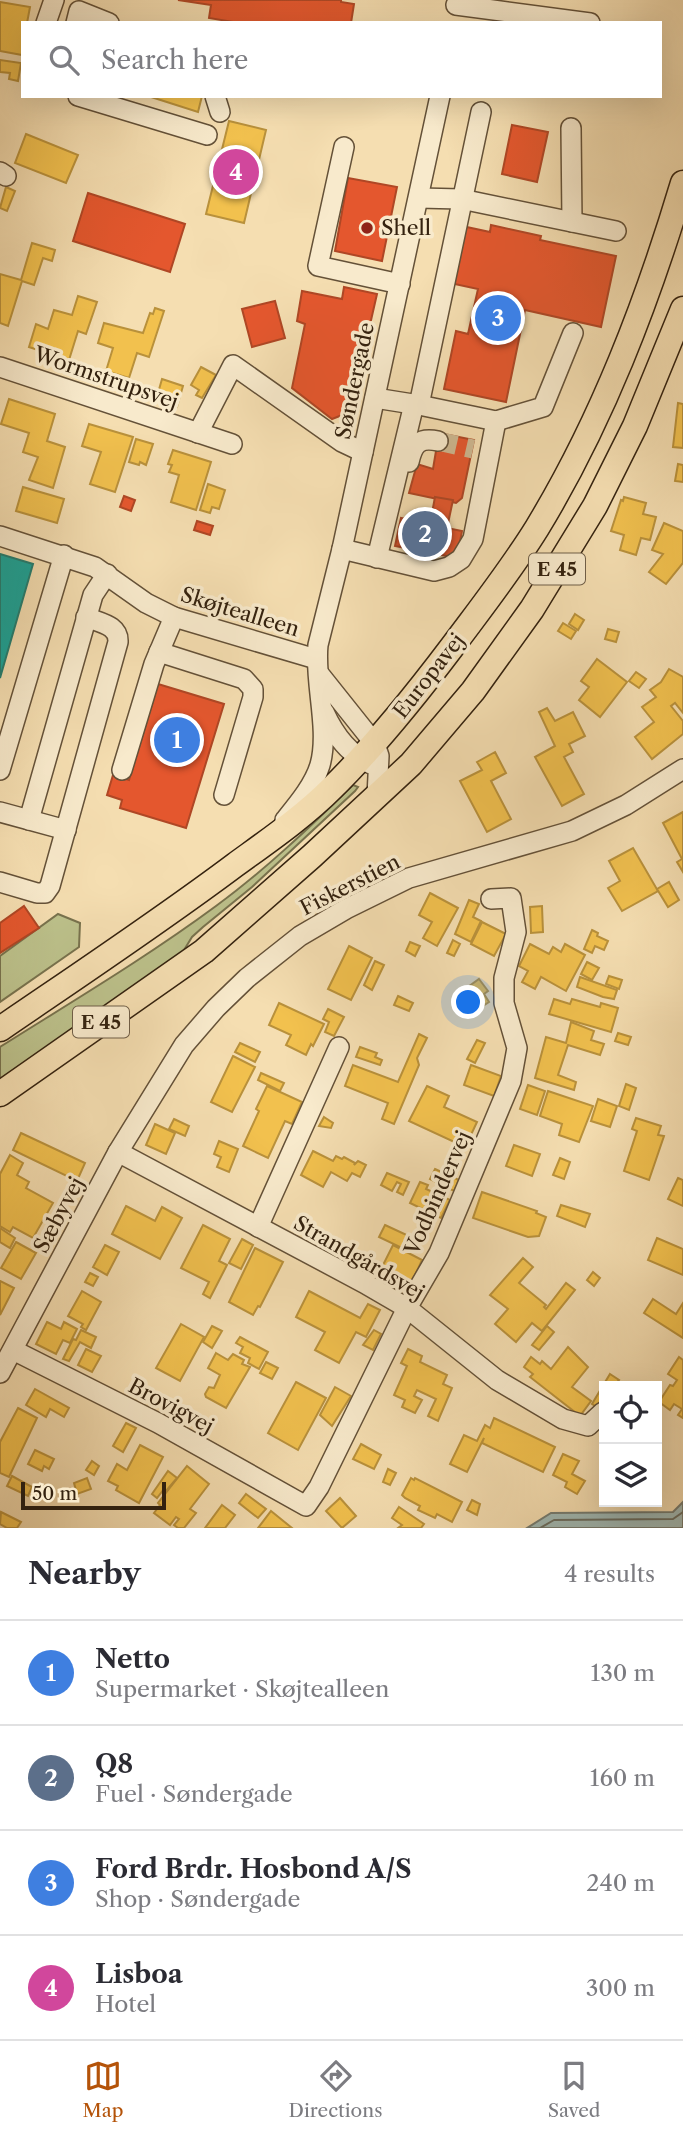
<!DOCTYPE html>
<meta charset="utf-8">
<style>
body{margin:0;font-family:"Libre Caslon Text",serif;background:#f2f2f3;color:#2b2b33}
.controls{position:absolute;right:21px;bottom:21px;display:grid;overflow:hidden;border-radius:0px;box-shadow:0 7px 28px #0002}
.controls button{width:63px;height:63px;display:grid;place-items:center;padding:0;border:0;border-bottom:2px solid #e1e1e2;background:#fff;color:#2b2b33;font:35px sans-serif}
.scale{position:absolute;left:21px;bottom:18px;width:145px;box-sizing:border-box;padding-left:7px;border:4px solid #34220f;border-top:0;font-size:19px;line-height:24px;white-space:nowrap;color:#34220f;-webkit-text-stroke:5px #f8eacc;paint-order:stroke}
.you{position:absolute;left:469px;top:1003px;width:24px;height:24px;margin:-18px;border:5px solid #fff;border-radius:50%;background:#1a73e8;box-shadow:0 0 0 10px #1a73e833}
.badge{display:grid;place-items:center;width:46px;height:46px;border-radius:50%;background:#b45309;color:#fff;font-size:23px;font-weight:700}
.pin{position:absolute;translate:-50% -50%;border:4px solid #fff;box-shadow:0 2px 7px #0006}
.list{margin:0;padding:0;list-style:none}
h2{display:flex;justify-content:space-between;align-items:center;height:91px;margin:0;padding:0 28px;font-size:30px}
h2 small{font-size:23px;font-weight:400;color:#7c7c81}
.list li{display:grid;grid-template-columns:46px 1fr auto;gap:21px;align-items:center;box-sizing:border-box;height:105px;padding:0 28px;border-top:2px solid #e1e1e2}
.list b{display:block;font-size:26px;white-space:nowrap}
.list p{margin:0;font-size:23px;white-space:nowrap;color:#7c7c81}
.list em{font-size:23px;font-style:normal;color:#7c7c81}
.icon{flex:none;width:38px;height:38px;fill:none;stroke:currentColor;stroke-width:2;stroke-linecap:round;stroke-linejoin:round}
.map{position:relative;flex:none;width:683px;height:1528px;overflow:hidden}
.search{position:absolute;background:#fff;box-shadow:0 7px 28px #0002;left:21px;right:21px;top:21px;height:77px;display:flex;align-items:center;gap:18px;box-sizing:border-box;padding:0 24px;border-radius:0px;color:#7c7c81;font-size:26px}
.sheet{height:511px;background:#fff}
nav{display:flex;justify-content:space-around;align-items:center;box-sizing:border-box;height:98px;border-top:2px solid #e1e1e2;background:#fff;font-size:19px;color:#7c7c81}
nav a{display:grid;justify-items:center;gap:4px}
nav .on{color:#b45309}
.map>svg:first-child{display:block}
</style>
<div class="map">
<svg width="683" height="1528" viewBox="0 0 683 1528">
<rect width="100%" height="100%" fill="#f5deb1"/>
<filter id="stains"><feTurbulence type="fractalNoise" baseFrequency=".00286" numOctaves="4"/><feColorMatrix values="0 0 0 0 .2 0 0 0 0 .09 0 0 0 0 .02 0 0 0 .5 -.17"/></filter>
<radialGradient id="worn" r=".72"><stop offset=".6" stop-color="#630" stop-opacity="0"/><stop offset="1" stop-color="#630" stop-opacity=".3"/></radialGradient>
<g fill="#bcc18b" stroke="#78724d" stroke-width="2">
<path d="M353 785 358 787 355 791 252 887 203 927 192 937 181 955 0 1079V1047C73 1001 147 957 216 906 265 870 309 828 353 785Z"/>
<polygon points="58,914 80,923 79,947 0,1002 0,956"/>
</g>
<polygon fill="#a0bab6" stroke="#757d73" stroke-width="2" points="683,1502 683,1528 527,1528 551,1513 673,1512"/>
<g fill="#f2c14e" stroke="#b9913b" stroke-width="2">
<polygon points="0,2 30,7 27,23 23,23 22,55 0,51"/>
<polygon points="0,60 21,63 18,81 9,79 10,73 0,72"/>
<polygon points="148,96 202,96 198,112"/>
<polygon points="229,121 266,130 244,223 206,214"/>
<polygon points="26,134 78,155 66,183 15,163"/>
<polygon points="6,187 15,191 7,211 0,208"/>
<polygon points="32,243 55,250 52,261 43,258 34,285 22,281 8,326 0,323 0,274 21,280"/>
<polygon points="78,296 97,302 86,334 78,331 69,360 29,347 36,324 48,329 54,310 72,315"/>
<polygon points="155,308 164,311 149,357 137,353 129,378 106,371 113,348 98,343 104,323 143,333 150,313 153,314"/>
<polygon points="201,367 216,375 202,398 196,395 199,390 191,385"/>
<polygon points="162,379 183,386 177,407 156,400"/>
<polygon points="9,399 55,414 47,441 65,447 53,488 29,480 38,457 23,452 29,433 1,424"/>
<polygon points="678,403 683,404 683,448 673,447"/>
<polygon points="89,424 133,437 115,492 90,484 101,452 82,446"/>
<polygon points="136,439 153,444 146,465 140,462 139,465 129,462"/>
<polygon points="173,450 211,462 196,510 171,502 179,475 169,472 172,465 168,464"/>
<polygon points="678,464 683,465 683,482 675,481"/>
<polygon points="208,484 225,490 219,509 212,507 210,513 200,510"/>
<polygon points="23,487 64,499 57,523 16,511"/>
<polygon points="624,497 646,503 643,514 656,517 650,540 641,538 636,555 620,550 624,535 611,531 621,500 623,501"/>
<polygon points="664,523 683,531 683,563 666,584 649,572 663,554 652,550"/>
<polygon points="575,614 584,620 578,630 569,624"/>
<polygon points="563,623 576,631 571,639 558,631"/>
<polygon points="608,629 619,632 616,642 605,639"/>
<polygon points="597,659 627,682 600,717 579,700 589,687 581,681"/>
<polygon points="669,669 683,677 683,713 675,703 671,706 683,721 683,734 652,759 635,737 654,722 642,707 656,697 650,690 661,682"/>
<polygon points="636,672 646,679 639,688 629,681"/>
<polygon points="547,708 555,721 573,712 585,736 569,744 573,752 564,757 584,794 562,806 535,757 555,746 539,712"/>
<polygon points="495,752 506,773 491,781 511,819 487,832 460,781 482,770 477,762"/>
<polygon points="683,812 683,872 677,862 682,859 663,823"/>
<polygon points="633,848 658,891 622,911 608,888 620,881 609,861"/>
<polygon points="669,882 679,900 668,907 657,889"/>
<polygon points="430,893 458,908 437,946 423,938 432,922 419,915"/>
<polygon points="469,900 479,904 473,917 481,921 471,942 455,934"/>
<polygon points="542,906 543,932 531,933 530,907"/>
<polygon points="482,922 506,934 494,956 471,944"/>
<polygon points="592,930 598,933 597,936 608,941 604,950 595,946 592,953 584,949"/>
<polygon points="453,940 460,944 454,956 447,953"/>
<polygon points="410,942 420,946 415,956 406,951"/>
<polygon points="530,944 549,954 553,947 561,952 565,944 585,955 566,991 541,977 535,989 522,982 528,971 519,966"/>
<polygon points="349,946 372,958 351,1000 328,989"/>
<polygon points="375,961 384,965 372,990 364,985"/>
<polygon points="587,962 599,968 592,980 581,974"/>
<polygon points="609,976 622,980 619,989 606,984"/>
<polygon points="580,977 617,990 614,999 603,997 577,987"/>
<polygon points="479,979 488,991 484,994 489,1002 483,1006 468,987"/>
<polygon points="398,996 413,1003 409,1011 394,1005"/>
<polygon points="554,999 570,1004 572,999 600,1007 601,1003 618,1008 611,1032 549,1014"/>
<polygon points="279,1003 324,1024 313,1046 311,1044 306,1055 286,1045 291,1035 269,1025"/>
<polygon points="328,1009 344,1017 334,1036 325,1032 329,1022 323,1019"/>
<polygon points="571,1022 594,1031 591,1040 604,1044 600,1055 568,1045 558,1075 576,1082 574,1090 535,1078 546,1037 566,1043"/>
<polygon points="618,1033 631,1037 628,1045 615,1041"/>
<polygon points="419,1034 427,1038 417,1058 419,1065 394,1124 382,1119 388,1103 345,1086 353,1065 398,1082"/>
<polygon points="477,1040 485,1043 475,1063 467,1059"/>
<polygon points="240,1043 260,1052 255,1062 235,1052"/>
<polygon points="360,1047 377,1053 375,1057 382,1060 380,1065 356,1057"/>
<polygon points="233,1056 255,1067 232,1112 211,1102"/>
<polygon points="471,1065 501,1076 494,1096 464,1085"/>
<polygon points="261,1073 284,1083 280,1091 258,1080"/>
<polygon points="626,1084 636,1088 629,1110 619,1106"/>
<polygon points="528,1085 545,1091 537,1115 520,1109"/>
<polygon points="267,1086 302,1102 292,1124 285,1121 268,1158 243,1146 259,1111 256,1109"/>
<polygon points="427,1086 449,1096 444,1107 477,1122 469,1139 474,1141 471,1147 466,1145 465,1147 409,1121"/>
<polygon points="548,1091 593,1106 579,1142 559,1135 562,1124 540,1116"/>
<polygon points="598,1099 617,1106 610,1127 591,1121"/>
<polygon points="324,1117 333,1123 331,1128 319,1126"/>
<polygon points="636,1118 661,1126 658,1135 664,1136 649,1180 624,1171 637,1131 632,1129"/>
<polygon points="174,1119 189,1126 185,1136 169,1129"/>
<polygon points="155,1124 175,1133 166,1154 146,1145"/>
<polygon points="21,1133 85,1163 77,1181 13,1150"/>
<polygon points="219,1141 238,1149 229,1172 217,1167 221,1157 214,1154"/>
<polygon points="514,1145 540,1154 532,1176 506,1166"/>
<polygon points="313,1151 333,1161 336,1156 342,1159 344,1157 355,1163 354,1165 358,1161 366,1165 360,1177 352,1173 347,1181 331,1172 323,1187 301,1175"/>
<polygon points="10,1155 23,1163 17,1175 29,1182 26,1188 53,1203 33,1238 13,1227 10,1232 0,1226 0,1174"/>
<polygon points="560,1158 570,1162 564,1179 553,1175"/>
<polygon points="435,1169 459,1180 454,1191 430,1179"/>
<polygon points="387,1173 409,1182 403,1195 397,1192 401,1184 397,1182 392,1191 381,1185"/>
<polygon points="678,1178 683,1180 683,1206 668,1199"/>
<polygon points="420,1182 428,1185 426,1189 450,1200 441,1218 410,1203"/>
<polygon points="482,1192 537,1211 536,1213 546,1217 539,1236 528,1237 473,1218"/>
<polygon points="561,1205 590,1214 585,1227 557,1216"/>
<polygon points="126,1206 155,1221 162,1207 182,1218 160,1259 112,1234"/>
<polygon points="203,1225 230,1239 219,1261 227,1265 210,1298 203,1294 209,1282 181,1268"/>
<polygon points="385,1225 411,1237 406,1250 379,1237"/>
<polygon points="0,1228 15,1238 10,1248 0,1242"/>
<polygon points="657,1238 683,1249 683,1275 648,1260"/>
<polygon points="242,1239 253,1245 241,1269 229,1263"/>
<polygon points="16,1242 36,1253 21,1279 1,1268"/>
<polygon points="105,1245 119,1252 107,1275 93,1267"/>
<polygon points="393,1245 422,1260 412,1282 382,1267"/>
<polygon points="255,1248 283,1262 260,1307 258,1306 253,1315 229,1302"/>
<polygon points="523,1258 533,1267 519,1283 546,1305 544,1307 546,1309 566,1283 575,1290 542,1331 532,1323 516,1342 495,1324 508,1309 490,1295"/>
<polygon points="593,1272 600,1278 594,1286 587,1280"/>
<polygon points="90,1273 98,1277 93,1286 85,1282"/>
<polygon points="0,1281 14,1288 0,1315"/>
<polygon points="82,1291 101,1302 86,1330 81,1327 83,1324 68,1316"/>
<polygon points="309,1291 360,1318 368,1304 380,1310 366,1337 356,1332 339,1363 315,1350 325,1332 296,1317"/>
<polygon points="653,1299 676,1314 683,1303 683,1338 644,1313"/>
<polygon points="47,1322 61,1329 64,1322 77,1329 70,1343 63,1340 56,1354 36,1344"/>
<polygon points="181,1324 204,1337 180,1381 156,1368"/>
<polygon points="212,1326 222,1331 212,1348 203,1342"/>
<polygon points="547,1326 554,1332 539,1350 532,1345"/>
<polygon points="81,1330 96,1337 91,1348 80,1342 69,1361 63,1359 73,1339 76,1340"/>
<polygon points="374,1330 381,1334 373,1350 363,1345"/>
<polygon points="240,1337 268,1352 259,1369 248,1363 250,1358 240,1353 243,1347 236,1343"/>
<polygon points="568,1347 588,1367 572,1387 591,1401 580,1416 530,1377 533,1374 524,1367 531,1357 540,1364 542,1361 551,1369"/>
<polygon points="86,1349 101,1356 92,1372 78,1365"/>
<polygon points="408,1349 422,1356 420,1362 447,1375 443,1384 452,1388 438,1421 428,1416 436,1399 417,1390 414,1396 422,1400 415,1413 402,1407 405,1400 394,1395 407,1366 401,1363"/>
<polygon points="216,1353 228,1360 233,1354 244,1360 242,1364 250,1367 226,1408 206,1397 205,1394 209,1387 214,1388 220,1375 208,1368"/>
<polygon points="679,1357 683,1360 683,1418 678,1415 682,1409 674,1404 670,1410 659,1402 670,1385 673,1386 677,1380 668,1374"/>
<polygon points="266,1362 278,1368 272,1379 260,1373"/>
<polygon points="610,1374 619,1380 614,1386 604,1386 604,1402 600,1409 592,1404"/>
<polygon points="296,1382 326,1398 298,1450 268,1433"/>
<polygon points="335,1387 351,1396 332,1426 320,1415"/>
<polygon points="35,1389 69,1408 64,1417 50,1409 46,1417 26,1405"/>
<polygon points="18,1408 37,1418 9,1477 0,1473 0,1442"/>
<polygon points="494,1418 555,1447 543,1472 482,1443 484,1438 467,1472 450,1464 464,1435 477,1441 485,1425 490,1428"/>
<polygon points="126,1423 136,1428 123,1452 113,1446"/>
<polygon points="361,1444 381,1455 374,1469 353,1459"/>
<polygon points="140,1445 163,1457 139,1503 116,1490 118,1486 108,1481 117,1464 127,1470"/>
<polygon points="35,1450 54,1459 49,1469 44,1466 42,1471 28,1464"/>
<polygon points="563,1454 579,1461 572,1474 585,1481 577,1494 565,1487 567,1482 553,1475"/>
<polygon points="92,1461 99,1466 94,1475 86,1470"/>
<polygon points="187,1466 209,1484 190,1509 196,1513 184,1528 178,1528 174,1525 179,1519 176,1517 170,1525 154,1513 160,1505 158,1503"/>
<polygon points="388,1469 396,1473 390,1485 383,1482"/>
<polygon points="168,1471 177,1478 166,1491 164,1489 157,1498 152,1494"/>
<polygon points="12,1476 32,1487 28,1496 7,1486"/>
<polygon points="87,1478 91,1489 77,1494 74,1483"/>
<polygon points="411,1478 414,1480 415,1478 462,1502 452,1522 437,1514 435,1518 418,1510 420,1506 405,1498 402,1495"/>
<polygon points="246,1494 266,1509 258,1518 239,1503"/>
<polygon points="340,1498 356,1516 342,1528 326,1511"/>
<polygon points="472,1500 480,1504 477,1515 467,1510"/>
<polygon points="222,1505 235,1515 225,1528 205,1528"/>
<polygon points="399,1507 424,1524 421,1528 398,1528 402,1525 392,1518"/>
<polygon points="271,1511 292,1528 258,1528"/>
<polygon points="1,1512 21,1522 17,1528 7,1528 0,1524"/>
</g>
<g fill="#e4572e" stroke="#af4725" stroke-width="2">
<polygon points="178,0 341,0 341,2 354,4 351,23 239,23 209,18 211,5"/>
<polygon points="512,125 548,132 537,182 502,174"/>
<polygon points="348,178 397,187 382,261 335,251"/>
<polygon points="88,193 185,224 170,272 73,241"/>
<polygon points="491,225 541,236 540,240 616,256 601,327 525,310 506,402 444,389 456,331 468,334 478,289 450,283 462,226 490,232"/>
<polygon points="344,287 377,294 350,412 332,419 292,388 305,324 297,321 302,291 342,299"/>
<polygon points="275,301 285,338 252,347 242,309"/>
<polygon points="439,433 474,440 462,498 456,503 409,493 417,464 433,469"/>
<polygon points="124,496 135,500 131,511 120,507"/>
<polygon points="435,497 453,500 447,528 462,531 457,558 395,546 401,518 430,524"/>
<polygon points="197,521 213,526 210,535 194,530"/>
<polygon points="158,684 224,704 186,828 120,808 122,800 107,795 113,775 129,780"/>
<polygon points="24,906 39,928 0,953 0,923"/>
</g>
<polygon fill="#17a398" stroke="#207c6f" stroke-width="2" points="0,554 33,564 0,678"/>
<g fill="none" stroke-linecap="round" stroke-linejoin="round">
<polyline stroke="#6a6e62" stroke-width="2" points="540,1528 554,1520 673,1519 683,1512"/>
<polyline stroke="#ceb891" stroke-width="19" stroke-dasharray="19 10" stroke-linecap="butt" points="438,441 473,449"/>
<g stroke="#645138" stroke-width="22">
<g id="minor">
<polyline points="456,5 590,23"/>
<polyline points="46,23 54,0"/>
<polyline points="76,23 79,11 109,23"/>
<polyline points="78,96 207,135"/>
<polyline points="215,96 220,112"/>
<polyline points="571,128 572,222"/>
<polyline points="344,147 318,266 400,284"/>
<polyline points="0,172 6,176"/>
<polyline points="419,198 461,199 616,231"/>
<polyline points="0,367 232,444"/>
<polyline points="375,398 419,405 496,421 543,407 573,333"/>
<polyline points="419,405 481,112"/>
<polyline points="198,433 233,365 342,442 363,452"/>
<path d="M409 462C413 444 419 437 438 441"/>
<polyline points="0,536 95,567 146,603 174,617 316,659"/>
<polyline points="342,549 434,571 449,567 461,559 473,539 496,421"/>
<polyline points="377,558 414,404"/>
<polyline points="159,652 244,679 253,689 253,697 224,795"/>
<polyline points="320,675 375,744 379,756 377,796"/>
<path d="M324 712C334 734 348 754 371 764"/>
<polyline points="0,770 64,555"/>
<polyline points="122,770 154,664 174,617"/>
<polyline points="0,812 66,830"/>
<polyline points="29,820 93,595 107,574"/>
<path d="M285 820C298 804 314 785 320 765 330 729 314 682 318 645L342 549 440 96"/>
<path d="M0 882 37 893H45L50 886 118 642C119 625 100 623 86 617"/>
<polyline points="118,1152 364,1283 407,1308 497,1380 563,1419 588,1426 603,1412"/>
<polyline points="258,1227 339,1047"/>
<polyline points="13,1350 158,1423 306,1506 319,1487 407,1308 439,1253 511,1081 517,1048 504,1003 504,978 516,932 511,898 491,899"/>
<polyline points="0,1373 118,1152 184,1045 216,1008 247,978 300,936 346,909 409,878 572,831 626,805 683,769"/>
</g>
</g>
<g stroke="#34220f" stroke-width="27">
<g id="major">
<path d="M0 1029C79 975 159 922 235 865 268 841 303 817 332 788 376 745 415 696 452 647 481 608 511 570 537 528 602 421 647 303 683 183"/>
<polyline points="0,1094 204,951 312,856 411,764 473,691 532,609 595,506 635,426 683,309"/>
</g>
</g>
<use href="#minor" stroke="#f8eacc" stroke-width="19"/>
<use href="#major" stroke="#f5deb1" stroke-width="24"/>
</g>
<circle fill="#8f2418" stroke="#f8eacc" stroke-width="2.5" cx="367" cy="228" r="7"/>
<g text-anchor="middle" stroke-width="7" stroke-linejoin="round" paint-order="stroke">
<g fill="#f8eacc" stroke="#6f5e48" stroke-width="2">
<rect x="529" y="553.5" width="56" height="31" rx="5"/>
<rect x="73" y="1006.5" width="56" height="31" rx="5"/>
</g>
<g font-size="19" font-weight="bold" fill="#34220f">
<text x="557" y="576">E 45</text>
<text x="101" y="1029">E 45</text>
</g>
<g font-size="21" fill="#34220f" stroke="#f8eacc" text-anchor="start">
<text x="381" y="235">Shell</text>
</g>
<g font-size="21" fill="#34220f" stroke="#f8eacc">
<text transform="translate(106 378) rotate(19)" y="7">Wormstrupsvej</text>
<text transform="translate(355 381) rotate(-78)" y="7">Søndergade</text>
<text transform="translate(240 612) rotate(17)" y="7">Skøjtealleen</text>
<text transform="translate(429 676) rotate(-52)" y="7">Europavej</text>
<text transform="translate(350 885) rotate(-27)" y="7">Fiskerstien</text>
<text transform="translate(438 1193) rotate(-66)" y="7">Vodbindervej</text>
<text transform="translate(59 1215) rotate(-62)" y="7">Sæbyvej</text>
<text transform="translate(359 1258) rotate(30)" y="7">Strandgårdsvej</text>
<text transform="translate(171 1406) rotate(28)" y="7">Brovigvej</text>
</g>
</g>
<rect width="100%" height="100%" filter="url(#stains)"/>
<rect width="100%" height="100%" fill="url(#worn)"/>
</svg>
<div class="controls">
<button><svg class="icon" aria-label="locate" viewBox="0 0 24 24"><circle cx="12" cy="12" r="6"/><path d="M12 2v4M12 18v4M2 12h4M18 12h4"/></svg></button>
<button><svg class="icon" aria-label="layers" viewBox="0 0 24 24"><path d="M12 4l9 5-9 5-9-5zM3 14l9 5 9-5"/></svg></button>
</div>
<div class="scale">50 m</div>
<div class="you"></div>
<div class="pin badge" style="left:177px;top:740px;background:#3f7fe0">1</div>
<div class="pin badge" style="left:425px;top:534px;background:#5c6f8a">2</div>
<div class="pin badge" style="left:498px;top:318px;background:#3f7fe0">3</div>
<div class="pin badge" style="left:236px;top:172px;background:#d1479c">4</div>
<div class="search"><svg class="icon" aria-label="search" viewBox="0 0 24 24"><circle cx="10" cy="10" r="6"/><path d="M15 15l6 6"/></svg>Search here</div>
</div>
<section class="sheet">
<h2>Nearby<small>4 results</small></h2>
<ul class="list">
<li><span class="badge" style="background:#3f7fe0">1</span><div><b>Netto</b><p>Supermarket · Skøjtealleen</p></div><em>130 m</em></li>
<li><span class="badge" style="background:#5c6f8a">2</span><div><b>Q8</b><p>Fuel · Søndergade</p></div><em>160 m</em></li>
<li><span class="badge" style="background:#3f7fe0">3</span><div><b>Ford Brdr. Hosbond A/S</b><p>Shop · Søndergade</p></div><em>240 m</em></li>
<li><span class="badge" style="background:#d1479c">4</span><div><b>Lisboa</b><p>Hotel</p></div><em>300 m</em></li>
</ul>
</section>
<nav>
<a class="on"><svg class="icon" aria-label="map" viewBox="0 0 24 24"><path d="M3 6l6-2 6 2 6-2v14l-6 2-6-2-6 2zM9 4v14M15 6v14"/></svg>Map</a>
<a><svg class="icon" aria-label="directions" viewBox="0 0 24 24"><path d="M12 3l9 9-9 9-9-9zM9 14v-3h6M13 9l2 2-2 2"/></svg>Directions</a>
<a><svg class="icon" aria-label="saved" viewBox="0 0 24 24"><path d="M7 4h10v16l-5-4-5 4z"/></svg>Saved</a>
</nav>
